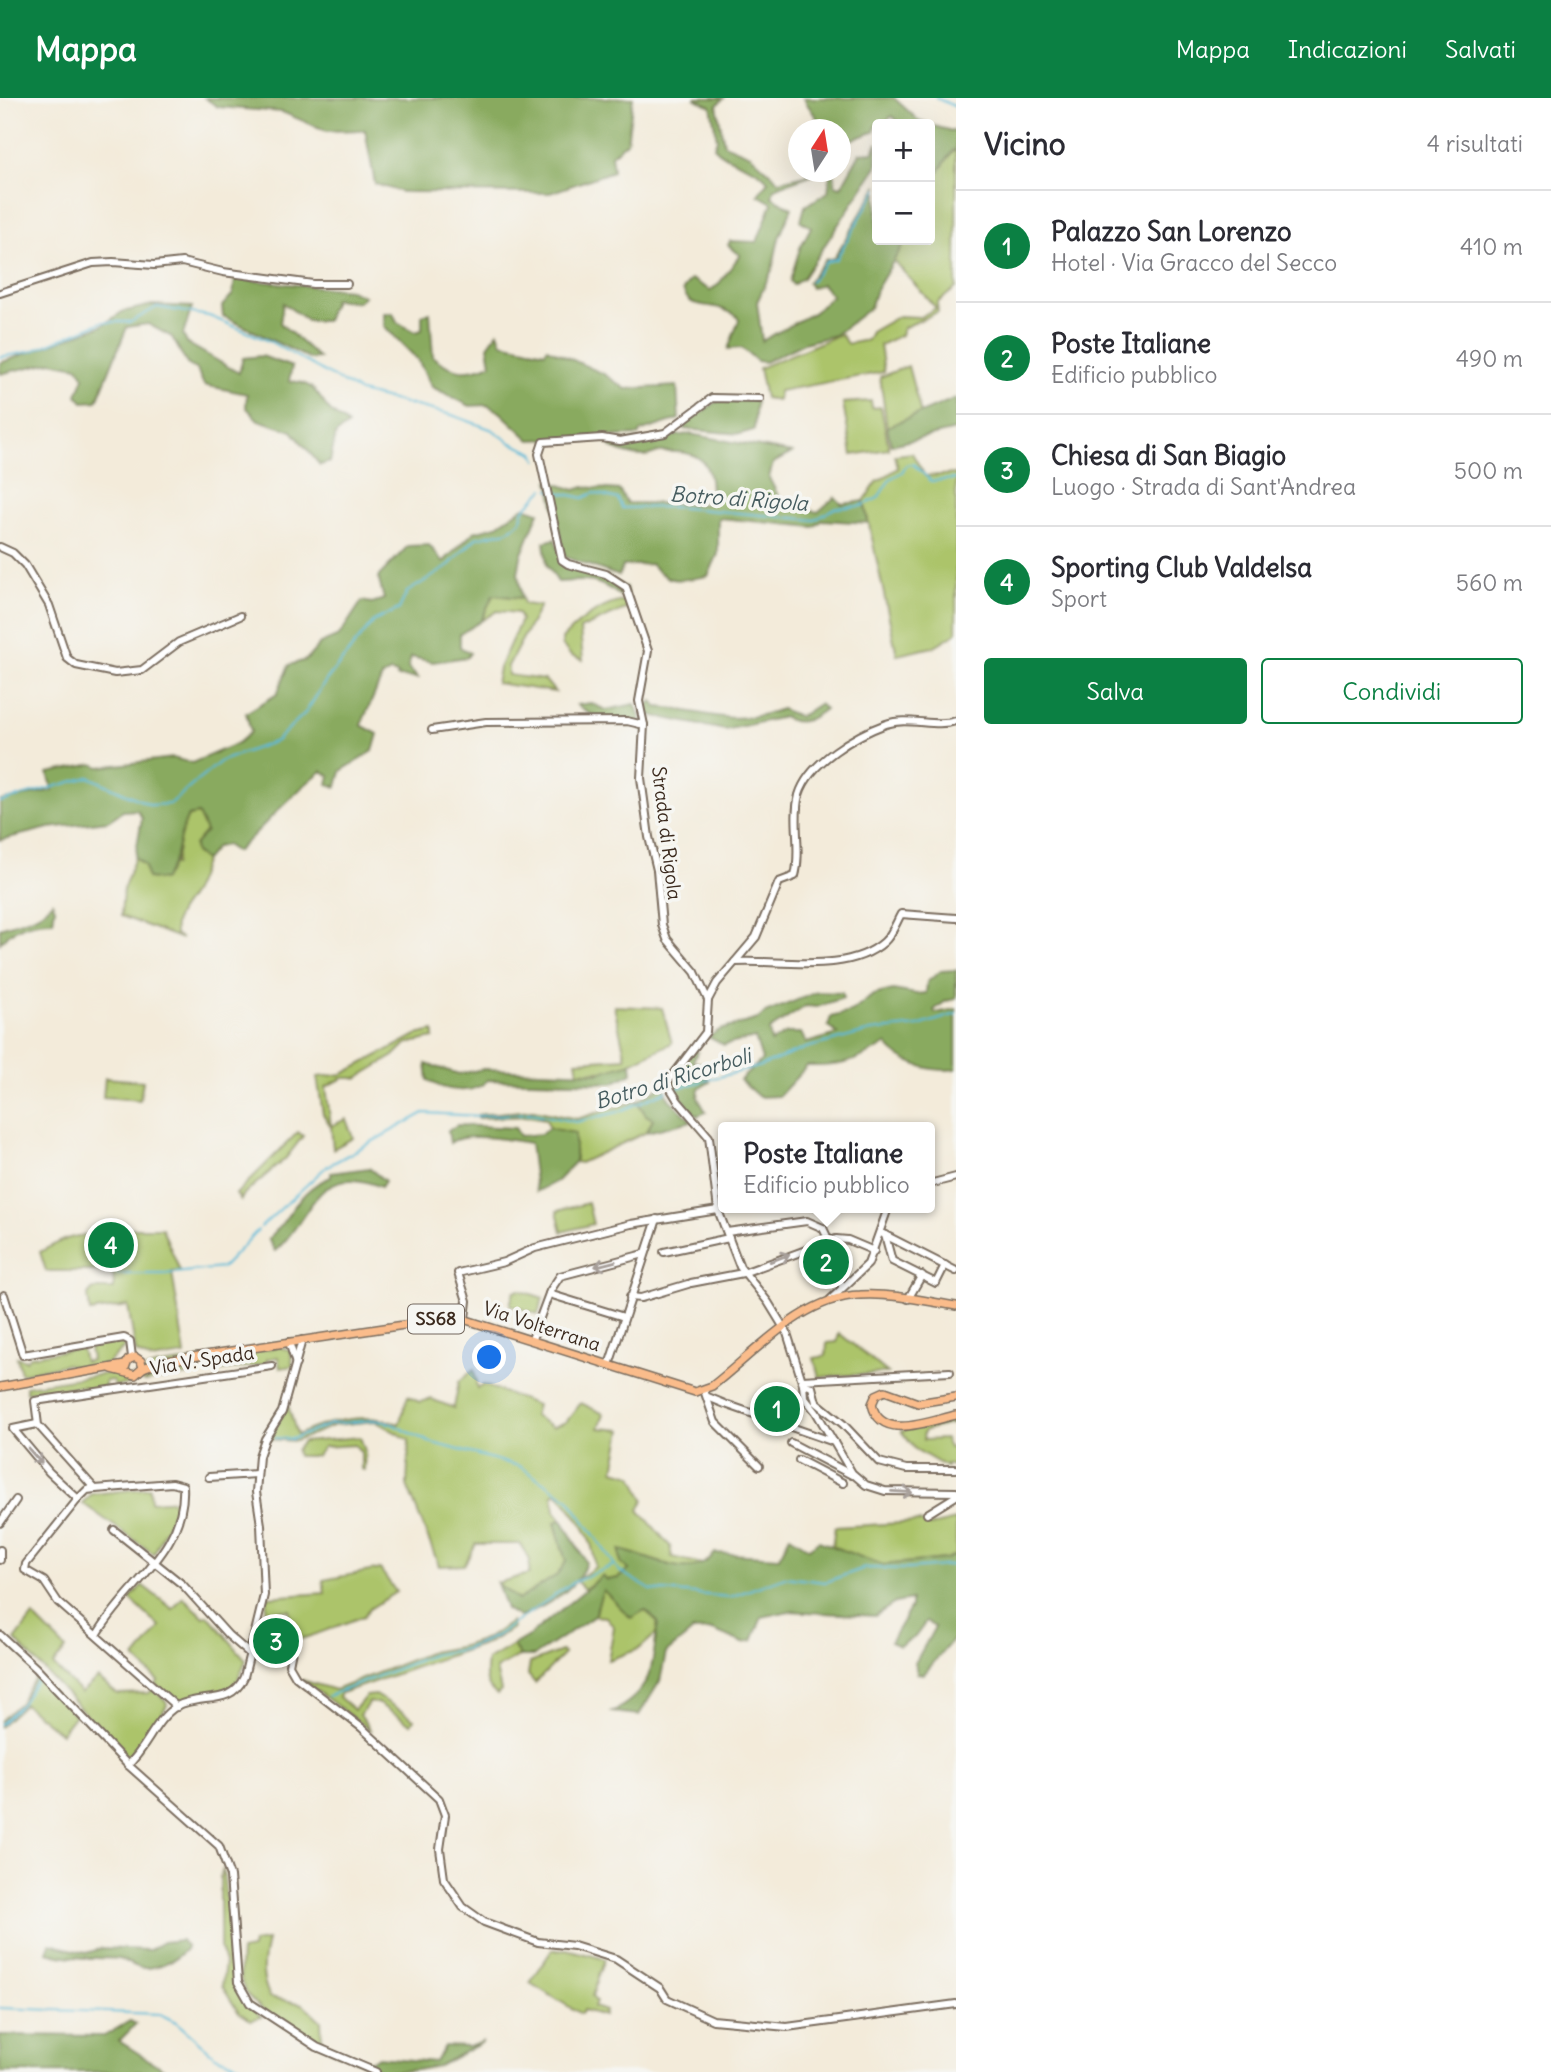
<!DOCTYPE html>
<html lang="it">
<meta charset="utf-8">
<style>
body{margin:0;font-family:Delius,sans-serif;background:#f2f2f3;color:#2b2b33}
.controls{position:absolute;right:21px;top:21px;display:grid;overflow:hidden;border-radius:7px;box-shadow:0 7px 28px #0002}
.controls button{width:63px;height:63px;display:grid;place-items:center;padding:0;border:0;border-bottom:2px solid #e1e1e2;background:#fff;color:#2b2b33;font:35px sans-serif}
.compass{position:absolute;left:788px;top:21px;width:63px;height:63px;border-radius:50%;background:#fff;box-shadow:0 7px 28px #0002;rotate:12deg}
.you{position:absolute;left:490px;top:1260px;width:24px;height:24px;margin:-18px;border:5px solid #fff;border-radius:50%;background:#1a73e8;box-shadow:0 0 0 10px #1a73e833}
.badge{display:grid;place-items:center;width:46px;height:46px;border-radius:50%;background:#0b8043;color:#fff;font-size:23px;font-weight:700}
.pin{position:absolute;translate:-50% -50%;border:4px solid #fff;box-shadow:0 2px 7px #0006}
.popup{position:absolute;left:718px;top:1024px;width:217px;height:91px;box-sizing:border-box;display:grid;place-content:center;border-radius:7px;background:#fff;filter:drop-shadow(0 2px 5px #0005);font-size:23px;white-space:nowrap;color:#7c7c81}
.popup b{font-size:26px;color:#2b2b33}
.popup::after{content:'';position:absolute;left:50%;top:100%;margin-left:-14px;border:14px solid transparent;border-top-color:#fff}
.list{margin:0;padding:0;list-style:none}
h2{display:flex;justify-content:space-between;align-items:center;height:91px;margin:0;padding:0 28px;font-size:30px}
h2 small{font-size:23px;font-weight:400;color:#7c7c81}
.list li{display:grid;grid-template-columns:46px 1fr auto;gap:21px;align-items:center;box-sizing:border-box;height:112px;padding:0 28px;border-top:2px solid #e1e1e2}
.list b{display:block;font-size:26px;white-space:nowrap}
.list p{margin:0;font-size:23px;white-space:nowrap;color:#7c7c81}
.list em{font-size:23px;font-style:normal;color:#7c7c81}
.actions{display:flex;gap:14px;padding:21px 28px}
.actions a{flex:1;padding:16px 0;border:2px solid #0b8043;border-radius:7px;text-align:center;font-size:24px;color:#0b8043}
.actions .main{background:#0b8043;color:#fff}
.map{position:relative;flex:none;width:956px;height:1974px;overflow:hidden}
header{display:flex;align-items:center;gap:42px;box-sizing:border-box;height:98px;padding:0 35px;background:#0b8043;color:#fff}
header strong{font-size:33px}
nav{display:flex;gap:38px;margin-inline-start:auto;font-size:24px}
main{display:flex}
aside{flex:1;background:#fff}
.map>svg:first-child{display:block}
</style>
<header>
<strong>Mappa</strong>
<nav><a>Mappa</a><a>Indicazioni</a><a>Salvati</a></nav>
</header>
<main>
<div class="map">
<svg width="956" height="1974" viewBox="0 0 956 1974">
<rect width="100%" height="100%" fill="#f6f6f2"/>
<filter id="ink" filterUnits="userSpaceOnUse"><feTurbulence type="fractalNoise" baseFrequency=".0143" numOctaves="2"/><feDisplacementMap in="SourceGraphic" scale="14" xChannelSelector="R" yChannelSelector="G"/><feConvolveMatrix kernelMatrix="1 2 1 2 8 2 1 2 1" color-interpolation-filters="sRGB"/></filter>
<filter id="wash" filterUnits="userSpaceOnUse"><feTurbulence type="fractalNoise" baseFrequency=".00686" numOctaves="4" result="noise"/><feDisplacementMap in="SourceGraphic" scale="28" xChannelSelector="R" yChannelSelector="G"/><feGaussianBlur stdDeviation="1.57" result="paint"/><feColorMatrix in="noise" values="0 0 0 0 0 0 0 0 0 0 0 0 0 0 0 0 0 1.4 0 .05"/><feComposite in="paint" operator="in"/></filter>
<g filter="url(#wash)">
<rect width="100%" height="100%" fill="#f3ebda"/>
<g fill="#acc46a" stroke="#747744" stroke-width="2">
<polygon points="953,52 956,53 956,190 937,205 938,214 903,230 901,237 880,247 884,274 779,293 778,302 765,300 759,270 841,236 847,246 867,242 871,234 899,218 920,219 936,210 893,162 906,142 930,142 930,87"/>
<polygon points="908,268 921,316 887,329 880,279"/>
<polygon points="871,303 872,310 881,309 889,351 852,357 843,305"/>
<polygon points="912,355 925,378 956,376 956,535 933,549 897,557 864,403 877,384 898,370 895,357"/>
<polygon points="493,496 522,500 524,506 540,508 508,568 508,577 545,582 555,594 496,585 499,570 521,522 518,515 497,513 481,523"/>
<path d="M629 502 630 509 580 531 583 562 571 558 562 547V541C579 523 603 505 629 502Z"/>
<path d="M198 716 206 733 194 747 195 755 205 762C201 772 198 785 192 795 183 810 173 816 175 836L182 841 121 818 123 792 135 759 145 768 175 766 181 733 188 718Z"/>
<polygon points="614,908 662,910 672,945 616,972 578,974 576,963 626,960"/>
<polygon points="434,933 434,940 406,946 394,958 357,980 343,980 326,989 331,1028 346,1021 353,1040 333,1051 331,1029 323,1016 317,979 343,976 416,937"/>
<polygon points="105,980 143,983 140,1002 103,999"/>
<polygon points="637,1003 646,1017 653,1021 647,1034 580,1065 575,1064 575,1035 549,1030 546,1021 529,1018 478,1020 478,1017 533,1012 577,1021"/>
<polygon points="298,1034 303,1038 286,1060 244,1096 241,1102 236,1096"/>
<polygon points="588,1105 593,1126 562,1134 557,1113"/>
<path d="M116 1130H162L180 1173 172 1174 185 1257 151 1262 136 1255 128 1208 90 1214 88 1197 93 1191H114L113 1173H46L40 1154C61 1143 77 1132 101 1141L113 1135Z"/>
<polygon points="519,1192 543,1200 538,1216 510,1207 514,1193"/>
<polygon points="839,1235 888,1275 819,1279 814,1260 826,1258 827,1245 837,1244"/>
<polygon points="123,1243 126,1245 125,1249 107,1266 81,1270 67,1266 21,1276 17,1259 26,1262 30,1258 81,1250 84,1264 91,1262 89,1249"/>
<polygon points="279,1249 290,1252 293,1268 280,1270 278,1259 267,1261 266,1266 220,1273 216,1267 190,1271 188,1277 145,1284 140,1281 146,1271 155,1268"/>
<path d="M474 1272 477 1290 484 1287 537 1307 534 1318 553 1329 566 1324 581 1305 604 1316 599 1330 622 1332 614 1372 633 1377 644 1402 639 1412 670 1448 672 1459 702 1466 688 1472 620 1453 621 1465 629 1472 618 1480 607 1482 602 1479 584 1491 576 1483 595 1469C594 1437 576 1417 557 1394L553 1397 555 1413 562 1422 555 1425 566 1464 557 1477 518 1502 497 1485 529 1476 530 1462 520 1446H476L464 1467 439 1468 407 1387 409 1342 375 1323 335 1327 296 1343 269 1341 288 1307 297 1337C328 1323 365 1314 399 1326L408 1298 419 1304 431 1301 454 1310 459 1283Z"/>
<polygon points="117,1274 130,1281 130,1286 114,1288 113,1282 105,1283 105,1289 87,1292 83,1288 26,1294 26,1288"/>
<polygon points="956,1320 956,1325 926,1332 923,1336 924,1342 945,1341 949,1350 956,1349 956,1369 946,1366 946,1369 915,1351 901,1333"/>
<polygon points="360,1339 365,1353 364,1372 361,1371 361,1354 355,1347 323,1349 317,1358 297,1358 296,1352 303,1344"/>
<polygon points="150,1390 151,1404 178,1402 154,1456 82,1405 92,1396"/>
<polygon points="956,1422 956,1457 946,1461 882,1467 832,1449 835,1429 919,1424 930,1428"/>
<path d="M380 1471 396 1494 368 1512 364 1518C352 1522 305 1542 299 1541 295 1540 292 1538 288 1537L290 1512 266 1514 267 1499 325 1495 323 1482Z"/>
<polygon points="142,1487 173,1511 183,1499 204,1519 208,1517 246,1562 236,1586 222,1596 182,1603 171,1600 156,1587 158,1583 135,1561 160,1529 130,1501"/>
<polygon points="603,1491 631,1520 644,1512 658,1523 656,1536 639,1551 608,1562 614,1529 606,1519 594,1518"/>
<polygon points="33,1518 66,1551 53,1567 81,1595 98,1580 117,1596 149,1595 153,1591 166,1603 167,1607 139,1651 131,1657 125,1657 15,1542"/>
<polygon points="511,1524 513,1530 489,1544 341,1595 339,1599 354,1612 366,1598 376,1597 414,1621 411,1626 377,1605 369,1604 360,1617 371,1633 302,1582 335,1592 431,1554 464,1548 489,1539"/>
<path d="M513 1547 519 1558 496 1571 501 1593 497 1597C484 1588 485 1576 487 1562Z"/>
<polygon points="561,1553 564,1556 535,1585 528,1577 530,1565"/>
<polygon points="36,1578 75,1617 61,1635 24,1606 0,1628 0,1623 20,1605"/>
<polygon points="223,1771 235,1886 240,1899 261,1919 251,1922 239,1915 222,1888 225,1864 220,1851 220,1779"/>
<path d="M267 1843C262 1864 260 1879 270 1899L303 1906 321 1923 322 1944 340 1953 339 1956C316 1945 261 1915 247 1896 238 1883 240 1868 241 1853L252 1851 253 1845Z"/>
<polygon points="566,1851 605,1861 592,1898 596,1904 594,1909 605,1913 604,1918 584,1912 581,1916 530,1885 552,1852"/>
</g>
<g fill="#89aa5e" stroke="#626a3e" stroke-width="2">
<polygon points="205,0 633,0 627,44 611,57 613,73 550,95 402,94 375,86 365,32 327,33 282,14 218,9"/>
<path d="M694 0H724L717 7 724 46 751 57 779 83 819 74 774 90 772 99 792 110 779 140 772 172 757 204 762 243 813 215 832 198 822 186 811 190 808 184 825 162 834 160 877 89V142H906L876 192 870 210 835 237 804 245 765 264 757 263 742 250 728 251 739 222 736 217C729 214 722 210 715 209 699 205 690 210 683 192L691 181 710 192 718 187 740 157 728 147 730 143 757 144 772 105 758 97 768 83C754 65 729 66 714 49L717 41 711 8Z"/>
<polygon points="803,0 894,0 918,22 929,26 901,26 892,18 884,26 877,26 874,34 841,45 841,32 820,25"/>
<polygon points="930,27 956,34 956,53 953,52 930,87"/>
<polygon points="877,45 877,68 803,180 793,187 790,183 800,150 811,129 801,123 805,108 828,94 830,76 834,77 835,87 841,89 860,55 873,54"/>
<polygon points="235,181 350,192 364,198 358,204 334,201 326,223 308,223 283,205 280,225 319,260 310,261 223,218 222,208 233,196"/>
<path d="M152 207 192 209 183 237 187 245 239 275 243 260 262 258 292 269 289 283C310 284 315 291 326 308 330 315 341 321 348 327L336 336 330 364 320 367 292 333 258 322 246 309 247 296 204 287 197 272 187 266 172 239 148 226 127 229 97 303 83 304 77 297 84 279 78 269 51 264 0 276V265L103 227 122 214Z"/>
<path d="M384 215H393L397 224 415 234 422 232V217L430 215 433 259C453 274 467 276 491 266L488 248 498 234 502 245 545 254 547 250 604 276 626 291 677 288 679 321 642 333 639 337 530 342 500 314 487 307 470 308 432 289 418 262 384 228Z"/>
<polygon points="956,300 956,332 891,347 887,329"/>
<polygon points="719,302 756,303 754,332 740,336 684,331 684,327"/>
<path d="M690 336 792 355 773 365 769 380 782 405 818 414 835 399 842 406 864 403 868 425 823 422 814 429 718 420V456L708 478C682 482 670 488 651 466L623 468 619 478 565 459 549 383 575 392 584 389 619 392 627 405 711 406C712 364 704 351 659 354 653 355 649 359 643 358 632 358 622 354 612 350L609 345Z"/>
<path d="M524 409 539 414 521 458 518 476 522 500 493 497 481 523 460 536V549L470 555 467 559 433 564 411 559 408 570 418 580 397 579 398 576 390 574 382 579 361 627 378 636 373 653 341 673 337 689 328 686 330 678 322 673C291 696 265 727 236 754L226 747 216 749 205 762 195 755 194 747 206 733 198 716 188 718C176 741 180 760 163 782L147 780 145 768 135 759 142 720 137 712 123 713 108 723 49 730 0 742V703L53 692 48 675 93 666 100 669 173 660 192 665 238 645 251 634 246 615 277 596 289 567 306 562 320 546 339 538 362 503 372 505 384 501 378 479 408 448 429 447 443 464 474 434 496 428Z"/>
<path d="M555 441 564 467 609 479 626 490 627 496 620 498C598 480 585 482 558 484L547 467 544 444Z"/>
<path d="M652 603 657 609C710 613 728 630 782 611L799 619 819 606 825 611C812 621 799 629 784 619L725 632 649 617 647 609Z"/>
<path d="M590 605 606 612 635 606 642 624C619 622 593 623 577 607Z"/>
<path d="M52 804 55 810 53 823C32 823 13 829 0 845V830C18 823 40 821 52 804Z"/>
<path d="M956 872V901L946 903 934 912 935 915 956 911V971C932 975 900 965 886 946 856 964 842 969 807 968L779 998 759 999 740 982 762 962 755 940 724 947 708 939 720 932 758 921 765 915 817 894 842 895 843 900 817 909 806 908 769 932 771 944 787 935H801L806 945 838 936 828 928 831 919 853 913 873 897 893 892 916 896 926 895 927 884 941 873Z"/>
<polygon points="693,951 698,954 692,964 700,965 681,979 684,982 706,978 710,984 699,990 698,1000 706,1014 697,1018 670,986"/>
<path d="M631 965 632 975 613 985 487 982C475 998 443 993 428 982L426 966 459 976 483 971 597 975Z"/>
<polygon points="663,987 669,1001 692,1023 647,1034 653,1021 646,1017 637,1003"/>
<path d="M457 1027 515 1030 520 1038 541 1036 549 1030 575 1035V1064L557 1083 536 1094 530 1045C511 1042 464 1033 450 1045L448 1033Z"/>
<path d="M369 1070 385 1083 381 1089C315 1061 312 1122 275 1153L268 1141C291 1121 296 1092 331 1079V1075Z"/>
<path d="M562 1422 586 1464C579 1491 544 1509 519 1519L506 1511 497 1485 518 1502 557 1477 566 1464 555 1424Z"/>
<path d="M790 1438 809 1450 819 1443 882 1467 946 1461 956 1457V1538L924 1576 917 1575 915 1565 935 1529 926 1524 915 1539 899 1548 890 1544 911 1509V1502L895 1505 875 1518 789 1513 762 1519 752 1543 743 1545 713 1532 693 1533 666 1555 660 1583 639 1617 612 1614C655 1592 652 1566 658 1524L645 1512 631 1520 603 1492 594 1518 534 1558H519L513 1547 530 1537 602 1478 607 1482 618 1480 629 1472 621 1465 620 1452C651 1458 692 1486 715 1455L779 1459Z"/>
<path d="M181 1842 187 1850C177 1862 154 1873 138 1869 131 1867 125 1862 118 1861 92 1859 74 1862 47 1854L50 1846 86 1855 103 1850 149 1852 163 1844Z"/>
<polygon points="130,1923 136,1926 119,1943 168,1974 0,1974 0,1937 104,1938"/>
<polygon points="483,1944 439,1968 416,1972 385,1974 352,1961 372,1963 378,1959 435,1964 444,1948 468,1949"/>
</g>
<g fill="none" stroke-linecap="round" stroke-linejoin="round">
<g stroke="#5abad8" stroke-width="2">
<polyline points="936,0 956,9"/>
<polyline points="921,25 922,26"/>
<polyline points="810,184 826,164 836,161 877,91"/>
<polyline points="0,259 32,253 102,224 131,224 157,209 209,218 269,243 360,294 452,317 493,332 511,345 534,355 537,362"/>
<polyline points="549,392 583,400 594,395 618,401 622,410 674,409 815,422 835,410 861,408 878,400 890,381 902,374 906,367 913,366 931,383 956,381"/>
<polyline points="0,704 89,679 151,707 170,706 221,663 276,643 306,614 327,581 374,523 399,511 407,494 446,470 476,440 508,433 520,424 524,411 544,391"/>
<polyline points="673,991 761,968 806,950 871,933 918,928 956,916"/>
<polyline points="261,1129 326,1069 424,1015 479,1018 531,1015 576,1024 618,1014 667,993"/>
<polyline points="117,1176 164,1176 222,1170 258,1132"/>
<polyline points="275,1340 292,1341 331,1326 374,1322 390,1325 429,1344 519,1368 569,1401 619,1473 651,1492 730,1499 785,1479 825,1484 865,1470 909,1471 956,1467"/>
<polyline points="328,1598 432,1557 465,1551 496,1538 572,1485 614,1467"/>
<polyline points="0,1626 21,1606 37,1582"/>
<polyline points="0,1910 160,1916 176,1924 215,1958 259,1974"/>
</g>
</g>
</g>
<g filter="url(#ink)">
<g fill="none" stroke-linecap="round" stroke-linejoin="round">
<g stroke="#7b6e60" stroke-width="10">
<g id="minor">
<polyline points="0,195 93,165 113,164 154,167 182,164 223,174 313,186 347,186"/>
<polyline points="760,301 712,300 665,335 620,343 602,340 543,344 539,356 562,462 568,466 606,476 626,489 648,553 639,603 644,627 641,680 649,739 657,772 662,827 667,841 695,874 708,902 706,934 667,985 678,1003 709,1039 718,1112 740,1169 768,1204 787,1235 803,1286 804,1299 816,1314 852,1375 866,1387 885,1393 956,1394"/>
<polyline points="0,449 13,455 25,467 49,507 67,560 76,567 115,575 142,572 179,544 240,518"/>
<polyline points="432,632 486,624 627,623 644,627"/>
<path d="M735 864C780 861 847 877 884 844 892 837 896 825 901 816L956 820"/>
<path d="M708 902 717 885 756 839 779 784 795 778C802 752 792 723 799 697 809 664 856 637 886 626 909 618 934 630 956 623"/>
<polyline points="929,1086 956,1079"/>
<polyline points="727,1134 807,1123 823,1130 829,1143"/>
<polyline points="883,1136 956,1173"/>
<polyline points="885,1137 892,1163 936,1185 945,1167"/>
<polyline points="825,1144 842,1188"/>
<polyline points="664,1154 729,1140"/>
<polyline points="691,1185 743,1175 836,1141 848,1142 874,1153"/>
<polyline points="549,1196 624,1219"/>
<polyline points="4,1197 23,1257 124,1240 130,1243 132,1259"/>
<polyline points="630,1199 641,1200 688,1186"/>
<polyline points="908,1201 922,1177"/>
<polyline points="830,1202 868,1166 888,1110"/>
<polyline points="465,1220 467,1203 458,1175 504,1164 535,1150 631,1126 718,1112"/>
<polyline points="532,1241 550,1193 560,1178 644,1156"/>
<polyline points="289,1244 296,1266"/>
<polyline points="609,1267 657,1121"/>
<polyline points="802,1282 950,1274"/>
<polyline points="803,1286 812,1289 816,1304 843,1326 879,1364 906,1371 956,1371"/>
<polyline points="704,1292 715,1324 759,1368"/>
<polyline points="708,1299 725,1306"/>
<polyline points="728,1307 834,1344"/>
<polyline points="37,1326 13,1331 49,1374 78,1401"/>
<polyline points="791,1345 852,1377"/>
<polyline points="799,1362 843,1385"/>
<polyline points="209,1379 256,1376"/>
<polyline points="95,1391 87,1392 78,1401 26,1466 25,1472 44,1483 58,1504 177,1609"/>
<polyline points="927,1416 956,1398"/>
<polyline points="0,1425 16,1402"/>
<polyline points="114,1432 183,1487 228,1537 250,1556"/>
<polyline points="0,1452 0,1462"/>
<polyline points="257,1533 294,1542 289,1567 296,1579 362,1630 439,1701 445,1717 440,1751 444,1781 463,1809 484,1824 538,1844 574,1848 616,1861 660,1890 667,1901 713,1922 787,1929 956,1906"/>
<polyline points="0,1537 36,1570 128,1667 219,1748 230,1778 238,1884 250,1905 317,1949 376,1974"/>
<path d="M97 1537C125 1488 187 1451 183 1388L172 1385 95 1391 38 1327 35 1303 272 1268"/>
<path d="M128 1667C147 1650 155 1621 177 1608 201 1595 231 1609 244 1579L264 1497 261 1427 256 1394 259 1358 265 1341 282 1314 302 1242"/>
</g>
</g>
<g stroke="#7b6e60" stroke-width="10">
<g id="major">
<polyline points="125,1270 128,1262 135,1259 141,1263 143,1270"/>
<path d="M112 1271 135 1277 143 1270 159 1264 457 1219 695 1294 712 1288C755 1255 802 1199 860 1197 891 1195 925 1203 956 1208"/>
<polyline points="0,1289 125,1267"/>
<path d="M956 1299 918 1305 885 1293 876 1297 872 1306C880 1345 932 1322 956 1317"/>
</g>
</g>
<use href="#minor" stroke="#fff" stroke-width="6"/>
<use href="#major" stroke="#fabc8b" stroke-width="7"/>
</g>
<defs><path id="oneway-shaft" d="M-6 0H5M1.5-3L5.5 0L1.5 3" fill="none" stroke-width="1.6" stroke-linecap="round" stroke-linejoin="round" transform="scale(1.75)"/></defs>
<g stroke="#a79f9a">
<use href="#oneway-shaft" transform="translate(780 1160) rotate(-20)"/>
<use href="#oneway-shaft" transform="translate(605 1166) rotate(166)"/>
<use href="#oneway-shaft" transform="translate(35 1358) rotate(49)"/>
<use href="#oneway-shaft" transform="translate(902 1394) rotate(3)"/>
</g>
</g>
<g text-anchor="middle" stroke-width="7" stroke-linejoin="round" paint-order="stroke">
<rect fill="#f6f6f2" stroke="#73675e" stroke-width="2" x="408" y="1206.5" width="56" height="29" rx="5"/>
<g font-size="18" font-weight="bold" fill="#3b2a1e">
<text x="436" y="1227">SS68</text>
</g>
<g font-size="19" fill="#3b2a1e" stroke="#f6f6f2">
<text transform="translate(667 735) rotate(83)" y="7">Strada di Rigola</text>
<text transform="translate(542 1228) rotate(18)" y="7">Via Volterrana</text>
<text transform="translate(202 1262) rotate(-9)" y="7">Via V. Spada</text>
</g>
<g font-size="21" font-style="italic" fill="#465c5f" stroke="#f6f6f2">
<text transform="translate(739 401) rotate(4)" y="7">Botro di Rigola</text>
<text transform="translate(673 981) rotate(-17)" y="7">Botro di Ricorboli</text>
</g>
</g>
</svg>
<div class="controls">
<button>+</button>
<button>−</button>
</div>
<svg class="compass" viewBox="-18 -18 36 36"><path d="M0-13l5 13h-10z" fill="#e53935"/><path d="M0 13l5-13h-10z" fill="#7c7c81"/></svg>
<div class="you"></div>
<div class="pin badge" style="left:777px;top:1311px">1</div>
<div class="pin badge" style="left:826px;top:1164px">2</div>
<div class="popup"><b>Poste Italiane</b>Edificio pubblico</div>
<div class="pin badge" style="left:276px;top:1543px">3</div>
<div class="pin badge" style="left:111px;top:1147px">4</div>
</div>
<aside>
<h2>Vicino<small>4 risultati</small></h2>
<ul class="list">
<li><span class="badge">1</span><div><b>Palazzo San Lorenzo</b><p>Hotel · Via Gracco del Secco</p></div><em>410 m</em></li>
<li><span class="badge">2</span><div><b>Poste Italiane</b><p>Edificio pubblico</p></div><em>490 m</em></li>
<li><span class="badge">3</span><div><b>Chiesa di San Biagio</b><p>Luogo · Strada di Sant'Andrea</p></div><em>500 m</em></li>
<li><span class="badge">4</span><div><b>Sporting Club Valdelsa</b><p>Sport</p></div><em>560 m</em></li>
</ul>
<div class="actions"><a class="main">Salva</a><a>Condividi</a></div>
</aside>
</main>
